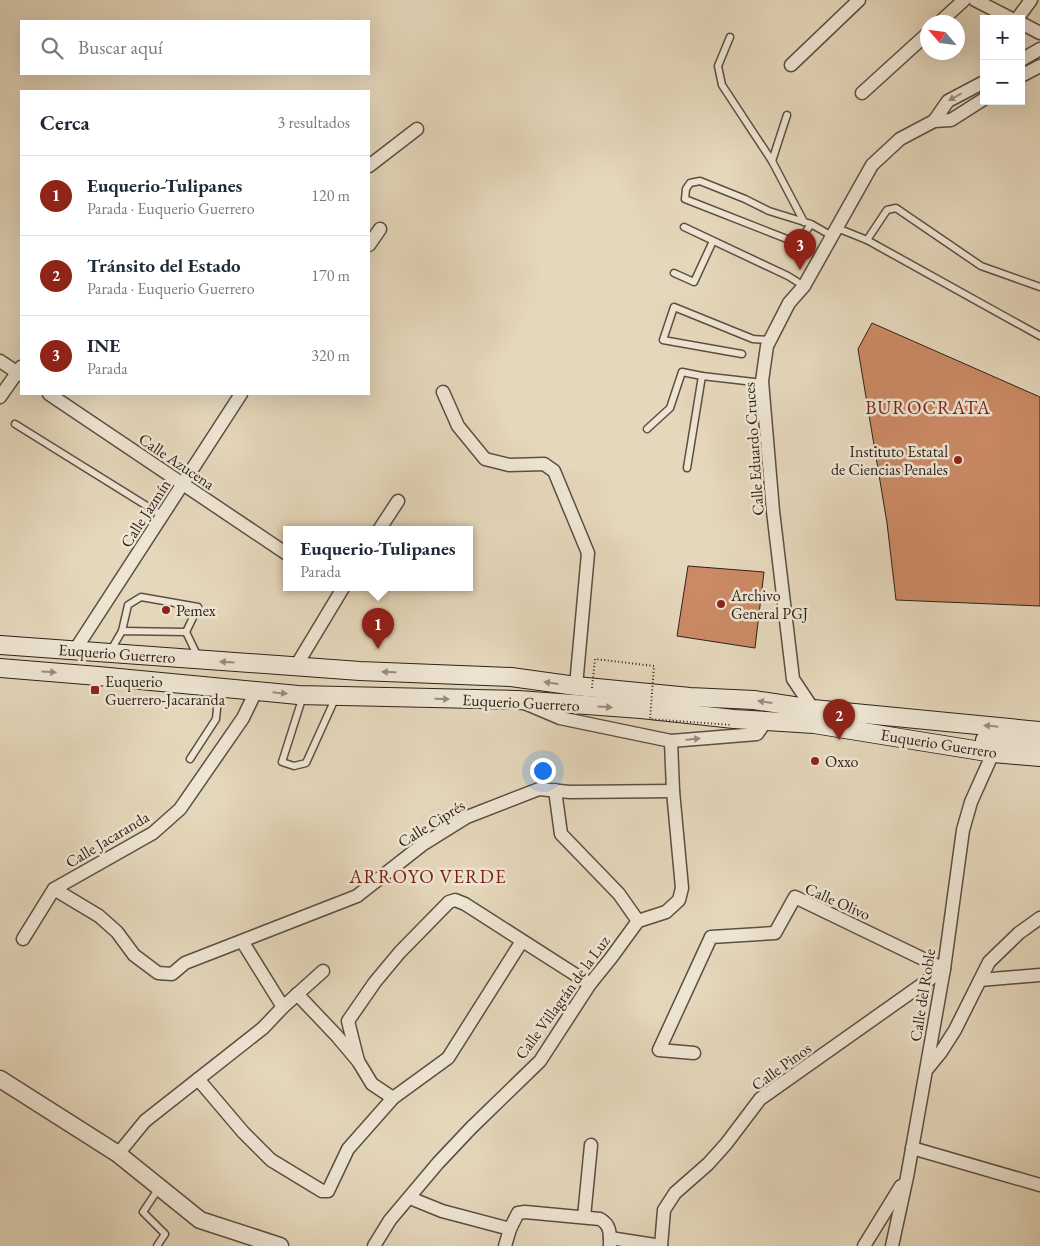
<!DOCTYPE html>
<html lang="es">
<meta charset="utf-8">
<style>
body{margin:0;font-family:"EB Garamond",serif;background:#f2f2f3;color:#1f2937}
.controls{position:absolute;right:15px;top:15px;display:grid;overflow:hidden;border-radius:0px;box-shadow:0 5px 20px #0002}
.controls button{width:45px;height:45px;display:grid;place-items:center;padding:0;border:0;border-bottom:1px solid #e0e1e3;background:#fff;color:#1f2937;font:25px sans-serif}
.compass{position:absolute;left:920px;top:15px;width:45px;height:45px;border-radius:50%;background:#fff;box-shadow:0 5px 20px #0002;rotate:298deg}
.you{position:absolute;left:542px;top:770px;width:18px;height:18px;margin:-12px;border:4px solid #fff;border-radius:50%;background:#1a73e8;box-shadow:0 0 0 8px #1a73e833}
.badge{display:grid;place-items:center;width:32px;height:32px;border-radius:50%;background:#8f2418;color:#fff;font-size:16px;font-weight:700}
.pin{position:absolute;translate:-50% -41px;filter:drop-shadow(0 1px 2px #0008)}
.pin::after{content:'';position:absolute;top:26px;width:18px;height:15px;background:inherit;clip-path:polygon(0 0,100% 0,50% 100%)}
.popup{position:absolute;left:283px;top:526px;width:190px;height:65px;box-sizing:border-box;display:grid;place-content:center;border-radius:0px;background:#fff;filter:drop-shadow(0 1px 4px #0005);font-size:16px;white-space:nowrap;color:#747a83}
.popup b{font-size:19px;color:#1f2937}
.popup::after{content:'';position:absolute;left:50%;top:100%;margin-left:-10px;border:10px solid transparent;border-top-color:#fff}
.list{margin:0;padding:0;list-style:none}
h2{display:flex;justify-content:space-between;align-items:center;height:65px;margin:0;padding:0 20px;font-size:21px}
h2 small{font-size:16px;font-weight:400;color:#747a83}
.list li{display:grid;grid-template-columns:32px 1fr auto;gap:15px;align-items:center;box-sizing:border-box;height:80px;padding:0 20px;border-top:1px solid #e0e1e3}
.list b{display:block;font-size:19px;white-space:nowrap}
.list p{margin:0;font-size:16px;white-space:nowrap;color:#747a83}
.list em{font-size:16px;font-style:normal;color:#747a83}
.icon{flex:none;width:28px;height:28px;fill:none;stroke:currentColor;stroke-width:2;stroke-linecap:round;stroke-linejoin:round}
.map{position:relative;flex:none;width:1040px;height:1246px;overflow:hidden}
.search{position:absolute;background:#fff;box-shadow:0 5px 20px #0002;left:20px;top:20px;width:350px;height:55px;display:flex;align-items:center;gap:12px;box-sizing:border-box;padding:0 18px;border-radius:0px;color:#747a83;font-size:19px}
.panel{position:absolute;background:#fff;box-shadow:0 5px 20px #0002;left:20px;top:90px;width:350px;height:305px;border-radius:0px}
.map>svg:first-child{display:block}
</style>
<div class="map">
<svg width="1040" height="1246" viewBox="0 0 1040 1246">
<rect width="100%" height="100%" fill="#e5d7bb"/>
<filter id="stains"><feTurbulence type="fractalNoise" baseFrequency=".004" numOctaves="4"/><feColorMatrix values="0 0 0 0 .2 0 0 0 0 .09 0 0 0 0 .02 0 0 0 .5 -.17"/></filter>
<radialGradient id="worn" r=".72"><stop offset=".6" stop-color="#630" stop-opacity="0"/><stop offset="1" stop-color="#630" stop-opacity=".3"/></radialGradient>
<g fill="#cb8a65" stroke="#2d221b">
<polygon points="872,323 1040,397 1040,606 896,600 887,523 858,349"/>
<polygon points="688,566 764,572 755,648 677,636"/>
</g>
<g fill="none" stroke-linecap="round" stroke-linejoin="round">
<g stroke="#5b4f43" stroke-width="9">
<g id="service">
<polyline points="730,37 718,66 722,85 772,161 804,222"/>
<polyline points="772,161 787,115"/>
<polyline points="811,224 803,236 792,241 685,199 686,189 690,183 700,181 745,199 769,211 811,224 832,236"/>
<polyline points="684,227 788,276 804,286"/>
<polyline points="837,228 867,240 1040,336"/>
<polyline points="867,240 887,210 896,208 981,266 1040,287"/>
<polyline points="674,273 694,282 713,241"/>
<polyline points="742,354 663,340 674,307 753,339 770,340"/>
<polyline points="15,424 163,516"/>
<polyline points="647,429 670,408 682,372 702,376"/>
<polyline points="687,468 702,376 763,383"/>
<polyline points="122,631 128,605 141,597 198,607 186,632"/>
<polyline points="111,650 122,631 186,632 198,657"/>
<polyline points="303,696 282,762 294,766 306,763 335,699"/>
<polyline points="190,759 216,719 219,689"/>
<polyline points="157,1246 165,1234 143,1212 159,1188"/>
</g>
</g>
<g stroke="#5b4f43" stroke-width="15">
<g id="minor">
<polyline points="975,0 1012,19"/>
<polyline points="1017,19 1031,0"/>
<polyline points="940,22 964,0"/>
<polyline points="1021,23 1040,33"/>
<polyline points="1021,60 1040,49"/>
<polyline points="791,65 859,0"/>
<polyline points="1021,76 1040,66"/>
<polyline points="862,93 928,33"/>
<polyline points="934,121 948,101 984,82"/>
<polyline points="369,166 417,129"/>
<polyline points="369,245 380,229"/>
<polyline points="0,361 21,375"/>
<polyline points="443,392 458,426 485,459 509,465 544,464 554,471 588,553 576,686"/>
<polyline points="49,394 287,554"/>
<polyline points="0,397 21,367"/>
<polyline points="379,530 398,501"/>
<polyline points="75,650 241,394"/>
<polyline points="296,666 343,588"/>
<polyline points="527,704 560,718 671,741 757,734 767,720"/>
<polyline points="813,709 793,679 773,511 762,381 767,346 789,303 804,286 872,165 900,139 934,121 951,120 984,99"/>
<polyline points="555,790 561,834 619,894 638,921"/>
<polyline points="54,889 99,916 117,932 134,955 158,973 172,974 185,963 357,896 422,845 467,817 539,789 570,792 673,791"/>
<polyline points="23,939 54,889 153,833 180,809 243,718 256,691"/>
<polyline points="242,941 283,1007"/>
<polyline points="980,980 1040,975"/>
<polyline points="297,994 336,1035 358,1061 372,1084 393,1098"/>
<polyline points="358,1061 348,1021 375,982 400,952 449,902 455,900 465,904 590,984"/>
<polyline points="928,1068 941,1052 955,1030 989,962 1019,933 1040,918"/>
<polyline points="198,1079 243,1132 271,1160 322,1191 328,1191 348,1149 393,1098 448,1058 522,941"/>
<polyline points="912,1148 1040,1185"/>
<polyline points="118,1154 145,1121 263,1028 283,1007 323,971"/>
<polyline points="410,1198 442,1211 510,1229"/>
<polyline points="584,1217 591,1145"/>
<polyline points="610,1238 661,1246"/>
<polyline points="374,1246 390,1220 438,1163 471,1128 540,1061 590,984 611,958 638,921 666,912 679,900 682,888 673,791 671,741"/>
<path d="M505 1246 510 1229 518 1213 525 1212 600 1219C611 1225 610 1234 610 1246"/>
<polyline points="661,1246 664,1210 675,1193 708,1164 726,1144 760,1099 944,969 795,897 775,933 711,937 659,1050 694,1053"/>
<polyline points="864,1246 901,1186"/>
<polyline points="892,1246 907,1177 944,969 963,830 971,802 993,753"/>
</g>
</g>
<g stroke="#5b4f43" stroke-width="19">
<polyline id="tertiary" points="0,1079 118,1154 200,1220 280,1246"/>
</g>
<g stroke="#2d221b" stroke-width="20">
<g id="secondary">
<polyline points="0,645 360,671 511,677 576,686 690,697 754,700 813,709 1040,731"/>
<polyline points="0,668 98,676 298,695 518,700 641,709 734,719 814,724 993,753 1040,757"/>
<polyline points="985,740 1040,744"/>
</g>
</g>
<use href="#service" stroke="#eee5d3" stroke-width="6"/>
<use href="#minor" stroke="#eee5d3" stroke-width="12"/>
<use href="#tertiary" stroke="#eee5d3" stroke-width="16"/>
<use href="#secondary" stroke="#eee5d3" stroke-width="18"/>
<polyline stroke="#2d221b" stroke-width="2" stroke-dasharray="1 2.5" stroke-linecap="butt" points="592,688 595,659 654,666 650,719 732,725"/>
</g>
<defs><path id="oneway-solid" d="M-6-.8H1V-3.2L6.5 0L1 3.2V.8H-6Z" transform="scale(1.25)"/></defs>
<g fill="#978d80">
<use href="#oneway-solid" transform="translate(955 97) rotate(151)"/>
<use href="#oneway-solid" transform="translate(227 662) rotate(-176)"/>
<use href="#oneway-solid" transform="translate(49 672) rotate(4)"/>
<use href="#oneway-solid" transform="translate(389 672) rotate(-178)"/>
<use href="#oneway-solid" transform="translate(551 683) rotate(-172)"/>
<use href="#oneway-solid" transform="translate(280 693) rotate(6)"/>
<use href="#oneway-solid" transform="translate(442 699) rotate(1)"/>
<use href="#oneway-solid" transform="translate(765 702) rotate(-172)"/>
<use href="#oneway-solid" transform="translate(605 707) rotate(4)"/>
<use href="#oneway-solid" transform="translate(991 726) rotate(-174)"/>
<use href="#oneway-solid" transform="translate(693 739) rotate(-5)"/>
</g>
<g fill="#8f2418" stroke="#eee5d3" stroke-width="2">
<circle cx="958" cy="460" r="5"/>
<circle cx="721" cy="604" r="5"/>
<circle cx="166" cy="610" r="5"/>
<rect x="90" y="685" width="10" height="10" rx="2.5"/>
<circle cx="815" cy="761" r="5"/>
</g>
<g text-anchor="middle" stroke-width="5" stroke-linejoin="round" paint-order="stroke">
<g font-size="16" fill="#2d221b" stroke="#eee5d3">
<text transform="translate(753 449) rotate(-94)" y="6">Calle Eduardo Cruces</text>
<text transform="translate(177 461) rotate(34)" y="6">Calle Azucena</text>
<text transform="translate(145 513) rotate(-57)" y="6">Calle Jazmín</text>
<text transform="translate(117 653) rotate(4)" y="6">Euquerio Guerrero</text>
<text transform="translate(521 702) rotate(3)" y="6">Euquerio Guerrero</text>
<text transform="translate(939 743) rotate(9)" y="6">Euquerio Guerrero</text>
<text transform="translate(431 823) rotate(-32)" y="6">Calle Ciprés</text>
<text transform="translate(107 839) rotate(-31)" y="6">Calle Jacaranda</text>
<text transform="translate(838 901) rotate(24)" y="6">Calle Olivo</text>
<text transform="translate(922 995) rotate(-81)" y="6">Calle del Roble</text>
<text transform="translate(562 997) rotate(-54)" y="6">Calle Villagrán de la Luz</text>
<text transform="translate(781 1066) rotate(-36)" y="6">Calle Pinos</text>
</g>
<g font-size="16" fill="#2d221b" stroke="#eee5d3" text-anchor="start">
<text x="948" y="457" text-anchor="end">Instituto Estatal<tspan x="948" dy="18">de Ciencias Penales</tspan></text>
<text x="731" y="601">Archivo<tspan x="731" dy="18">General PGJ</tspan></text>
<text x="176" y="616">Pemex</text>
<text x="105" y="687">Euquerio<tspan x="105" dy="18">Guerrero-Jacaranda</tspan></text>
<text x="825" y="767">Oxxo</text>
</g>
<g font-size="19" letter-spacing="1" fill="#7a1f14" stroke="#eee5d3">
<text x="928" y="414">BUROCRATA</text>
<text x="428" y="883">ARROYO VERDE</text>
</g>
</g>
<rect width="100%" height="100%" filter="url(#stains)"/>
<rect width="100%" height="100%" fill="url(#worn)"/>
</svg>
<div class="controls">
<button>+</button>
<button>−</button>
</div>
<svg class="compass" viewBox="-18 -18 36 36"><path d="M0-13l5 13h-10z" fill="#e53935"/><path d="M0 13l5-13h-10z" fill="#747a83"/></svg>
<div class="you"></div>
<div class="pin badge" style="left:378px;top:649px">1</div>
<div class="popup"><b>Euquerio-Tulipanes</b>Parada</div>
<div class="pin badge" style="left:839px;top:740px">2</div>
<div class="pin badge" style="left:800px;top:270px">3</div>
<div class="search"><svg class="icon" aria-label="search" viewBox="0 0 24 24"><circle cx="10" cy="10" r="6"/><path d="M15 15l6 6"/></svg>Buscar aquí</div>
<section class="panel">
<h2>Cerca<small>3 resultados</small></h2>
<ul class="list">
<li><span class="badge">1</span><div><b>Euquerio-Tulipanes</b><p>Parada · Euquerio Guerrero</p></div><em>120 m</em></li>
<li><span class="badge">2</span><div><b>Tránsito del Estado</b><p>Parada · Euquerio Guerrero</p></div><em>170 m</em></li>
<li><span class="badge">3</span><div><b>INE</b><p>Parada</p></div><em>320 m</em></li>
</ul>
</section>
</div>
